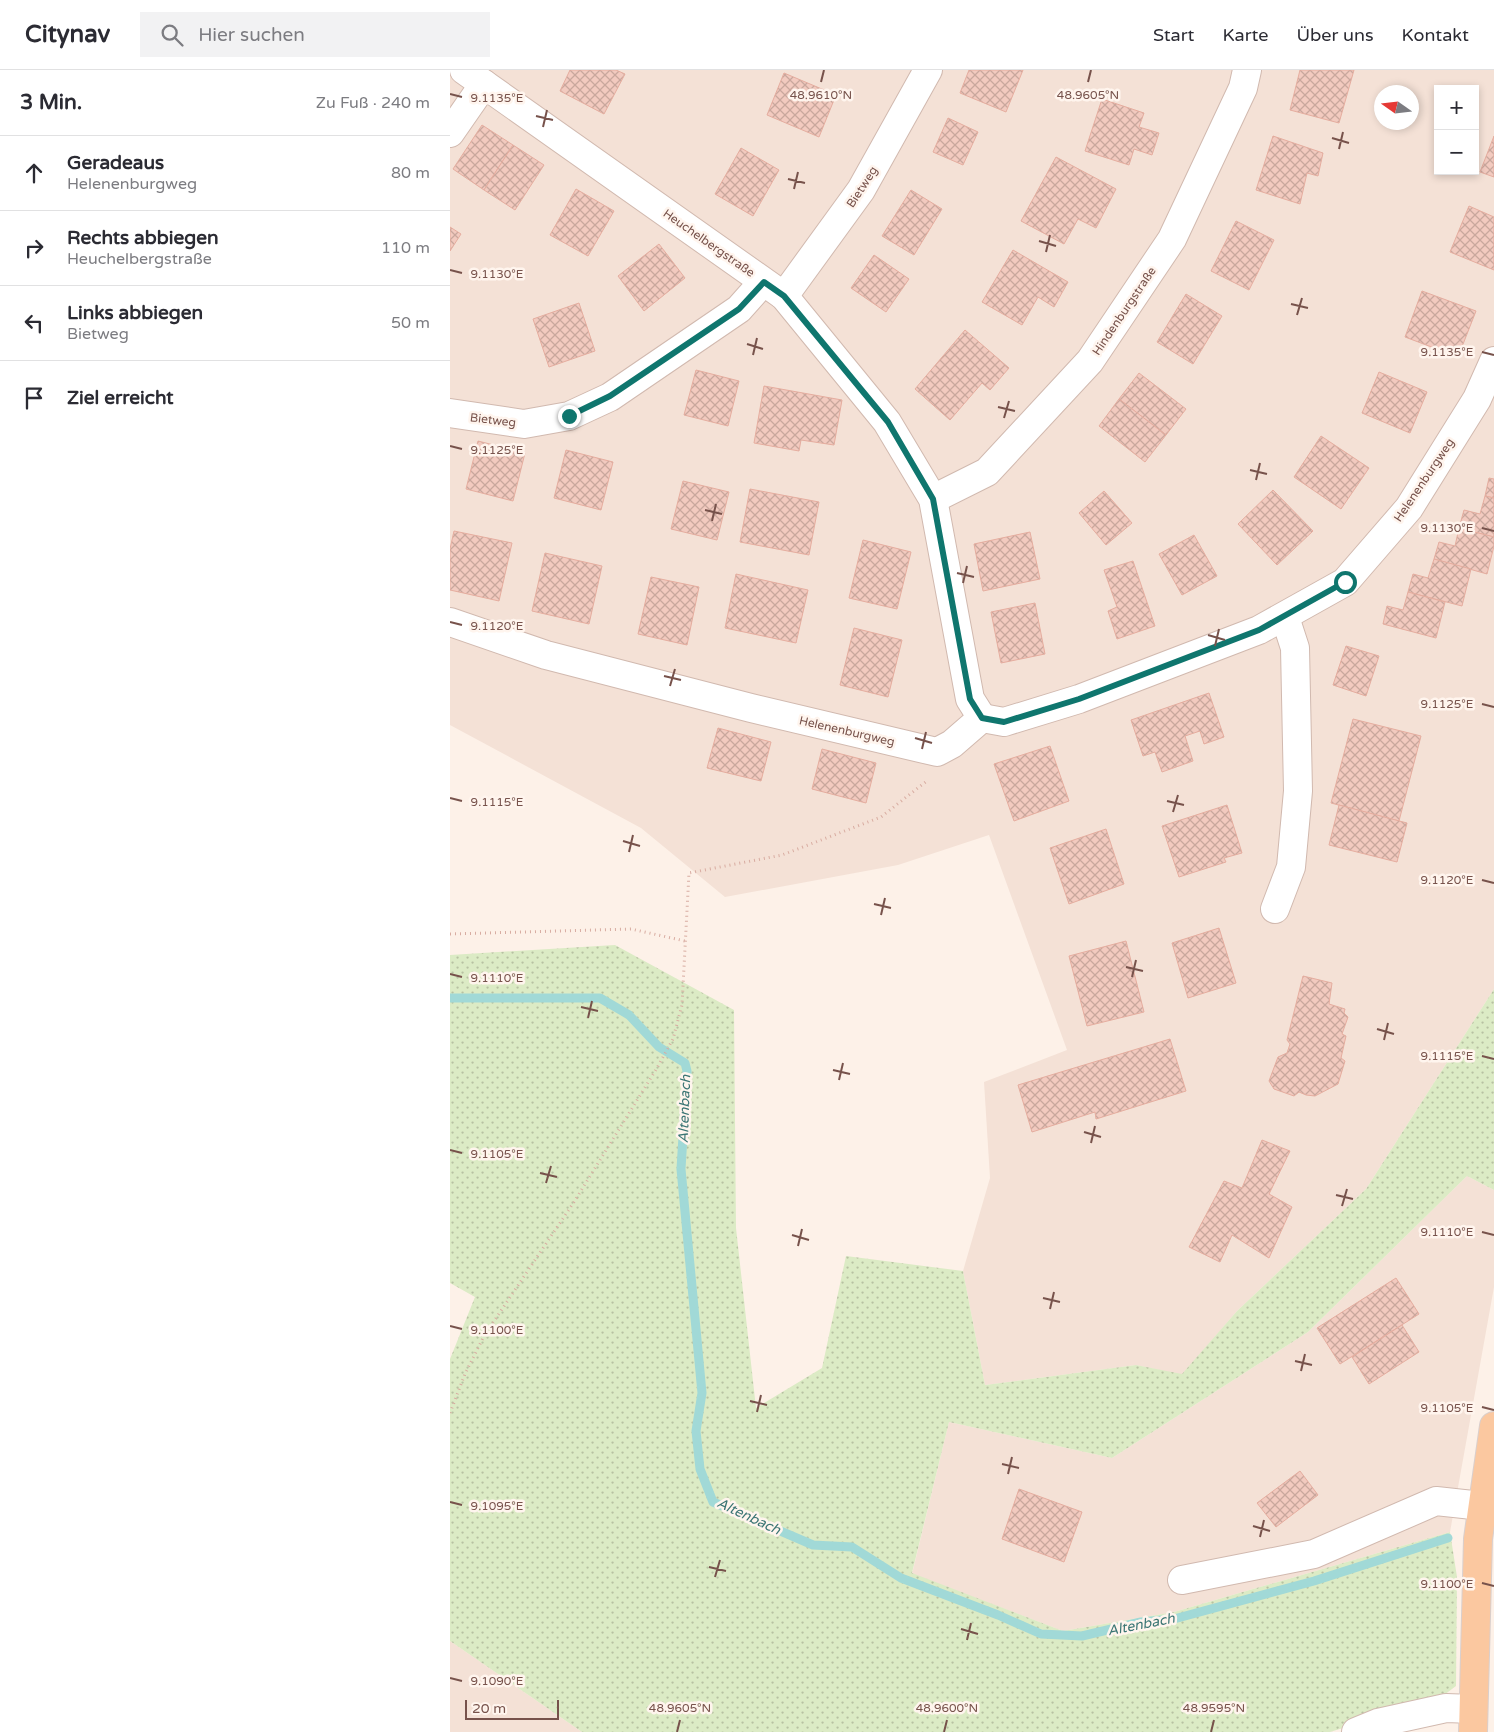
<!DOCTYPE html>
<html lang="de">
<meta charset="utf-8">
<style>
body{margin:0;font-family:"Varela Round",sans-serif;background:#f2f2f3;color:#2b2b33}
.controls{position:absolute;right:15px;top:15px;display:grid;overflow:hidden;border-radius:0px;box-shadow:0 2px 8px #0003}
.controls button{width:45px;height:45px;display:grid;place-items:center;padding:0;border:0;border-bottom:1px solid #e1e1e2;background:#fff;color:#2b2b33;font:25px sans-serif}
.compass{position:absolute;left:924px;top:15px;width:45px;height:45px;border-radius:50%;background:#fff;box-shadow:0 2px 8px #0003;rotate:284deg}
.scale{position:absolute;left:15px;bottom:12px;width:94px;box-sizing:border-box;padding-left:5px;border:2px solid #77524b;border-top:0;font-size:14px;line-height:18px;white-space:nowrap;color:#77524b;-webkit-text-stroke:4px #fff5ee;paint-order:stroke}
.stop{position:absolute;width:15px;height:15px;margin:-11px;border:4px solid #0f766e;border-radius:50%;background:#fff}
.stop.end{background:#0f766e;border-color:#fff;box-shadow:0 1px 5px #0008}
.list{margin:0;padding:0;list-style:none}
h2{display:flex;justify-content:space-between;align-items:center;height:65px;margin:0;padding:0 20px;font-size:21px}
h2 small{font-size:16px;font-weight:400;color:#7c7c81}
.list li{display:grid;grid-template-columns:32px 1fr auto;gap:15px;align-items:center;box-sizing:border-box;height:75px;padding:0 20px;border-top:1px solid #e1e1e2}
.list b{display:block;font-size:19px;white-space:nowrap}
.list p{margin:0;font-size:16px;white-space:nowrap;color:#7c7c81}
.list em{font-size:16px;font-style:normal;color:#7c7c81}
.icon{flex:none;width:28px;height:28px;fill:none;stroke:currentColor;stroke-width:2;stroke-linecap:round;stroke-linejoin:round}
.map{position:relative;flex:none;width:1044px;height:1662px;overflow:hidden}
header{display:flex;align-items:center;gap:30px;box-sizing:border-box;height:70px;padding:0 25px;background:#fff;border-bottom:1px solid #e1e1e2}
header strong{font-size:24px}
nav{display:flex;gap:28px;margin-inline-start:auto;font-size:18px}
.search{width:350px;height:45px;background:#f2f2f3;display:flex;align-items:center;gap:12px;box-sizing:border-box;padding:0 18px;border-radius:0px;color:#7c7c81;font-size:19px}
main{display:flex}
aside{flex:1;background:#fff}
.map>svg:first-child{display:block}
</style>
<header>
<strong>Citynav</strong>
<div class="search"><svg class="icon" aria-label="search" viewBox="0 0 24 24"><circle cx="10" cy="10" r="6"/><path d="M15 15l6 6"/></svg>Hier suchen</div>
<nav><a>Start</a><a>Karte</a><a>Über uns</a><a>Kontakt</a></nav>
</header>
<main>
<aside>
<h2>3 Min.<small>Zu Fuß · 240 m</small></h2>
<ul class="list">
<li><svg class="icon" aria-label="ahead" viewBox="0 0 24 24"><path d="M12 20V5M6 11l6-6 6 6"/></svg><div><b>Geradeaus</b><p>Helenenburgweg</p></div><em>80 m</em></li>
<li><svg class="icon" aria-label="right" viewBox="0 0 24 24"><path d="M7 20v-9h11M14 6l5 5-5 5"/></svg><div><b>Rechts abbiegen</b><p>Heuchelbergstraße</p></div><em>110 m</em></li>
<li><svg class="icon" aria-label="left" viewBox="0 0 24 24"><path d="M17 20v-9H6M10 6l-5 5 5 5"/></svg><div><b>Links abbiegen</b><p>Bietweg</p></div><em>50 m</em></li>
<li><svg class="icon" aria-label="arrive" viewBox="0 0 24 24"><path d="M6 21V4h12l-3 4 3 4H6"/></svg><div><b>Ziel erreicht</b></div></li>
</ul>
</aside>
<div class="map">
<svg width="1044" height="1662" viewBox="0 0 1044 1662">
<defs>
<pattern id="grass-dots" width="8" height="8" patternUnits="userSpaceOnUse" patternTransform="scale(1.25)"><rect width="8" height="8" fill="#dcebc5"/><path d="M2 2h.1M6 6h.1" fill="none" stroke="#b7c1a2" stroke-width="1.8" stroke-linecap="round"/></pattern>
<pattern id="building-cross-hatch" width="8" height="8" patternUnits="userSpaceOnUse" patternTransform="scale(1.25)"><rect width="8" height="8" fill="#f2cabf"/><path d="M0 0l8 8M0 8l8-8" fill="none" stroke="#c9a79d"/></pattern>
</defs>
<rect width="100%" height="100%" fill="#fdf1e8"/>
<g fill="#f4e1d6" fill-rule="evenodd">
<path d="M0 0H1044V919L916 1119 787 1241 732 1305 686 1295 535 1315 513 1201 540 1108 534 1012 617 980 539 765 448 795 275 827 191 758 0 655ZM988 19H1025V101H988ZM932 22H962V52H932Z"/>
<polygon points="1017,1106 1044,1120 1044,1217 1000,1462 724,1542 613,1561 462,1504 499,1352 662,1388 858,1262"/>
<polygon points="0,1571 132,1662 0,1662"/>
</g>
<polygon fill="url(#grass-dots)" points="165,875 284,940 286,1158 306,1338 372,1298 396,1186 513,1201 535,1315 686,1295 732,1304 787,1241 916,1119 1044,919 1044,1120 1017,1106 858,1262 662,1388 499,1352 462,1503 613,1561 724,1542 1000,1462 1007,1507 1006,1616 990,1628 880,1662 132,1662 0,1571 0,1289 25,1227 0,1213 0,885"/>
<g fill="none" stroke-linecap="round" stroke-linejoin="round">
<polyline stroke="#a1d9d7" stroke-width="9" points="0,928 150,928 179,945 209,977 235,993 237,1001 231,1099 252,1323 246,1361 250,1399 263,1432 363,1475 402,1477 451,1508 548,1545 591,1564 632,1566 691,1552 724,1549 864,1511 998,1468"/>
</g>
<g fill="url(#building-cross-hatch)" stroke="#e5ad9f">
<polygon points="120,0 166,0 175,4 154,44 110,21"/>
<polygon points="519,0 573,0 556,42 510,23"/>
<polygon points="850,0 904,0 889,53 840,40"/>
<polygon points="334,3 386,25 369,67 317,45"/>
<polygon points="652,29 694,43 689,57 709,63 702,85 684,79 679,95 635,81"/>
<polygon points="498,48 528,62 513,95 483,82"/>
<polygon points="32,55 63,75 34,120 3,99"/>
<polygon points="823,66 873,83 868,106 857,103 850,134 806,120"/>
<polygon points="1044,66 1044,107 1030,102"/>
<polygon points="63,75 94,95 65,140 34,120"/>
<polygon points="291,78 329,100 303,146 265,124"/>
<polygon points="606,87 666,119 646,158 628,149 614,174 571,151"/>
<polygon points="126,119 164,141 138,186 100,165"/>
<polygon points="461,120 492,139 464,185 432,166"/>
<polygon points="1019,136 1044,147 1044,200 1000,182"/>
<polygon points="786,151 824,170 799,220 761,201"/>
<polygon points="0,157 11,164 0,181"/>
<polygon points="209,174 235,208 194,241 168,206"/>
<polygon points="563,180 618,212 604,237 588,227 572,255 532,232"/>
<polygon points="424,185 459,209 436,242 401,218"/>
<polygon points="972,221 1026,241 1008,287 955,267"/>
<polygon points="736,224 772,246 743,294 707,272"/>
<polygon points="129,233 145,281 99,297 83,249"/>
<polygon points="515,260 559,298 540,320 532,313 500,350 465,319"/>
<polygon points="246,300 289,311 278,356 234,345"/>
<polygon points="929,302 977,322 960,363 912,343"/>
<polygon points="689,303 736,339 716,365 669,329"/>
<polygon points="314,316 392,330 384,375 351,370 349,381 304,373"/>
<polygon points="669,329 716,365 695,392 649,356"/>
<polygon points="871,366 919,398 891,439 844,407"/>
<polygon points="28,371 75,383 63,431 16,419"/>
<polygon points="116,380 163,392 151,440 104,428"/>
<polygon points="1039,408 1044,409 1044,428 1035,426"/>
<polygon points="233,411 279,422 267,470 221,459"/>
<polygon points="300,419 369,432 359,485 290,472"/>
<polygon points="823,420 863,461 827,495 788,454"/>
<polygon points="654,421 682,453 656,475 629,443"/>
<polygon points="1035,426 1044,428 1044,467 1009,458 1014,440 1030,444"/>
<polygon points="1009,458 1044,467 1044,476 1037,504 984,489 989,472 1005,476"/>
<polygon points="4,461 62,473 49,531 0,520 0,479"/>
<polygon points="580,462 590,509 533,521 524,474"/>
<polygon points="744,465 767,506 732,525 709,484"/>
<polygon points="413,470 461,482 447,539 399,528"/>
<polygon points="95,483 152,496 139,554 82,541"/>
<polygon points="984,489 1021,499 1012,536 958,522 963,504 978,508"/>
<polygon points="683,491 705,556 667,569 658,541 667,537 654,500"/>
<polygon points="286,504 358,520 346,573 275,558"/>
<polygon points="201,507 249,517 237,575 188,564"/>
<polygon points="958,522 995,532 986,568 933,554 937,536 953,540"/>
<polygon points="585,533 595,584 551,593 541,542"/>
<polygon points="404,558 452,570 438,627 390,615"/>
<polygon points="896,576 929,586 916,626 883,615"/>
<polygon points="759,623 774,667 754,674 750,661 735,666 743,691 712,702 705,682 693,686 681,650"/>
<polygon points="903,649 971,666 949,751 881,733"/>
<polygon points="268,658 321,672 311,711 257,698"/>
<polygon points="600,676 619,731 564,751 544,694"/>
<polygon points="372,679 426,693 416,733 362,719"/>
<polygon points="777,735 792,783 774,788 776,792 729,807 712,756"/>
<polygon points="889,735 957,753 947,792 879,775"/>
<polygon points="656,759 674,814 619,834 600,778"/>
<polygon points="769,858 786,913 738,928 722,873"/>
<polygon points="676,871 694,942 637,956 619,886"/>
<polygon points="853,906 882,913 879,934 895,939 894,943 898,947 892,964 896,966 891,988 895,991 888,1014 865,1026 856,1025 849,1022 844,1026 824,1019 819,1011 828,987 837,983 840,974 837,970"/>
<polygon points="720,969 736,1021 646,1049 645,1042 582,1062 568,1015"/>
<polygon points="812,1070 840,1081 819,1124 842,1137 819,1188 782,1165 770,1192 739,1177 774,1111 792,1118"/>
<polygon points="946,1208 969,1244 890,1294 867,1258"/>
<polygon points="952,1255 969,1282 919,1314 902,1287"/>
<polygon points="850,1401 868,1425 826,1457 807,1433"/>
<polygon points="569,1419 632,1442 614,1492 552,1469"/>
</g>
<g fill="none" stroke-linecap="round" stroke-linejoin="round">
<g stroke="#d1b9af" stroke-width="30">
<g id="minor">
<polyline points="14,0 334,226 437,352 483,429 520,629 532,648"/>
<polyline points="0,63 34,14"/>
<polyline points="334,226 411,120 478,0"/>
<polyline points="0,343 74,354 119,346 160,327 289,239 313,212"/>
<polyline points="483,429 537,402 640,291 722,169 793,18 797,0"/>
<polyline points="0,552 96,585 301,638 487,682 502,674 532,648"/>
<polyline points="532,648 554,652 629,629 809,560 895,512 959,438 1027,329 1044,291"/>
<polyline points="825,839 841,797 848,721 845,578 835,547"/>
<polyline points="732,1510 864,1484 986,1431 1032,1436"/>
<polyline points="906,1662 928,1653 996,1638 1023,1639"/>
</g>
</g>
<g stroke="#d9cfcd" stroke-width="30">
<polyline id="major" points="1023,1662 1028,1469 1044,1356"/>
</g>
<g stroke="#d8aca1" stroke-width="3" stroke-dasharray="1 4" stroke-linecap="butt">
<polyline points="0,864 181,859 235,871"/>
<polyline points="0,1343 15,1304 34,1266 124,1132 207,998 223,969 232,935 239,803 332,785 431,747 478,710"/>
</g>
<use href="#minor" stroke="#fff" stroke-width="28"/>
<use href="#major" stroke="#fbc8a0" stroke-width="28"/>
</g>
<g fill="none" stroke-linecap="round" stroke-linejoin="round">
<polyline stroke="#0f766e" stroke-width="6" points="119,346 160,326 289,239 314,212 334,226 438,352 483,429 520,629 532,648 554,652 629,629 809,560 895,512"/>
</g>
<path fill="none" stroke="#77524b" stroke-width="2" d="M371 12 374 0M638 12 641 0M0 24 12 27M86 46 103 50M93 57 97 40M882 68 899 73M889 79 893 62M338 109 355 113M344 119 348 102M589 171 606 176M596 182 600 165M0 200 12 203M841 234 858 238M847 245 852 228M297 274 313 279M1032 282 1044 285M303 285 307 268M548 337 565 341M554 348 559 331M0 376 12 379M800 400 817 404M806 410 810 393M255 440 272 444M262 451 266 434M1032 458 1044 461M507 503 524 507M513 513 517 496M0 552 12 555M758 565 775 570M765 576 769 559M214 606 231 610M220 616 225 599M1032 634 1044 637M465 668 482 673M472 679 476 662M0 728 12 731M717 731 734 735M723 742 728 725M173 771 190 776M179 782 183 765M1032 810 1044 813M424 834 441 838M431 845 435 828M676 897 693 901M0 904 12 907M682 907 686 890M131 937 148 941M138 948 142 931M927 959 944 964M934 970 938 953M1032 986 1044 989M383 1000 400 1004M389 1010 393 993M634 1062 651 1067M641 1073 645 1056M0 1080 12 1083M90 1103 107 1107M96 1113 101 1096M886 1125 903 1129M892 1136 897 1119M1032 1162 1044 1165M342 1165 359 1170M348 1176 352 1159M593 1228 610 1232M600 1239 604 1222M0 1256 12 1259M845 1291 862 1295M851 1301 855 1284M300 1331 317 1335M1032 1337 1044 1340M307 1342 311 1325M552 1394 569 1398M558 1404 562 1387M0 1432 12 1435M803 1456 820 1461M810 1467 814 1450M259 1497 276 1501M265 1507 270 1490M1032 1513 1044 1516M511 1559 528 1564M517 1570 521 1553M0 1608 12 1611M227 1662 230 1650M494 1662 497 1650M761 1662 764 1650"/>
<g text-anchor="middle" stroke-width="5" stroke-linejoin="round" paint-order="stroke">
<g font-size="12" fill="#77524b" stroke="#fff5ee">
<text transform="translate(412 117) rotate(-57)" y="4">Bietweg</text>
<text transform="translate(259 173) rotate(35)" y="4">Heuchelbergstraße</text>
<text transform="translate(674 241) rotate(-56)" y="4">Hindenburgstraße</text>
<text transform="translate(43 350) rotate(7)" y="4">Bietweg</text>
<text transform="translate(974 410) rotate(-56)" y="4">Helenenburgweg</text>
<text transform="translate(397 661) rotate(13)" y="4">Helenenburgweg</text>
</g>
<g font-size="14" font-style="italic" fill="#3b7574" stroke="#fff5ee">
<text transform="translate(234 1039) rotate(-88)" y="5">Altenbach</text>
<text transform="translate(299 1446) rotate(25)" y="5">Altenbach</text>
<text transform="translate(691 1554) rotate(-11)" y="5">Altenbach</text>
</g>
</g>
<g font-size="12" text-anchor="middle" fill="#77524b" stroke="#fff5ee" stroke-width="5" stroke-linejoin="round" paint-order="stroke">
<text x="371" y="29">48.9610°N</text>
<text x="638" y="29">48.9605°N</text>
<text x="47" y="32">9.1135°E</text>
<text x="47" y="208">9.1130°E</text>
<text x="997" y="286">9.1135°E</text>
<text x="47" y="384">9.1125°E</text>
<text x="997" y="462">9.1130°E</text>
<text x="47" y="560">9.1120°E</text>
<text x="997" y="638">9.1125°E</text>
<text x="47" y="736">9.1115°E</text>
<text x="997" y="814">9.1120°E</text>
<text x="47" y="912">9.1110°E</text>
<text x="997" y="990">9.1115°E</text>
<text x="47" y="1088">9.1105°E</text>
<text x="997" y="1166">9.1110°E</text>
<text x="47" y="1264">9.1100°E</text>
<text x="997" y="1342">9.1105°E</text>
<text x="47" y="1440">9.1095°E</text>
<text x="997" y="1518">9.1100°E</text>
<text x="47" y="1615">9.1090°E</text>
<text x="230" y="1642">48.9605°N</text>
<text x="497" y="1642">48.9600°N</text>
<text x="764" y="1642">48.9595°N</text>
</g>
</svg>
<div class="controls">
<button>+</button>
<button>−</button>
</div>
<svg class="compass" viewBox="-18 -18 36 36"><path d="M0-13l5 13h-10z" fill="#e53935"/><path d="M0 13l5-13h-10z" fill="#7c7c81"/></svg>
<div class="scale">20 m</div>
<div class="stop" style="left:895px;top:512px"></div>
<div class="stop end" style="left:119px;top:346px"></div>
</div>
</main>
